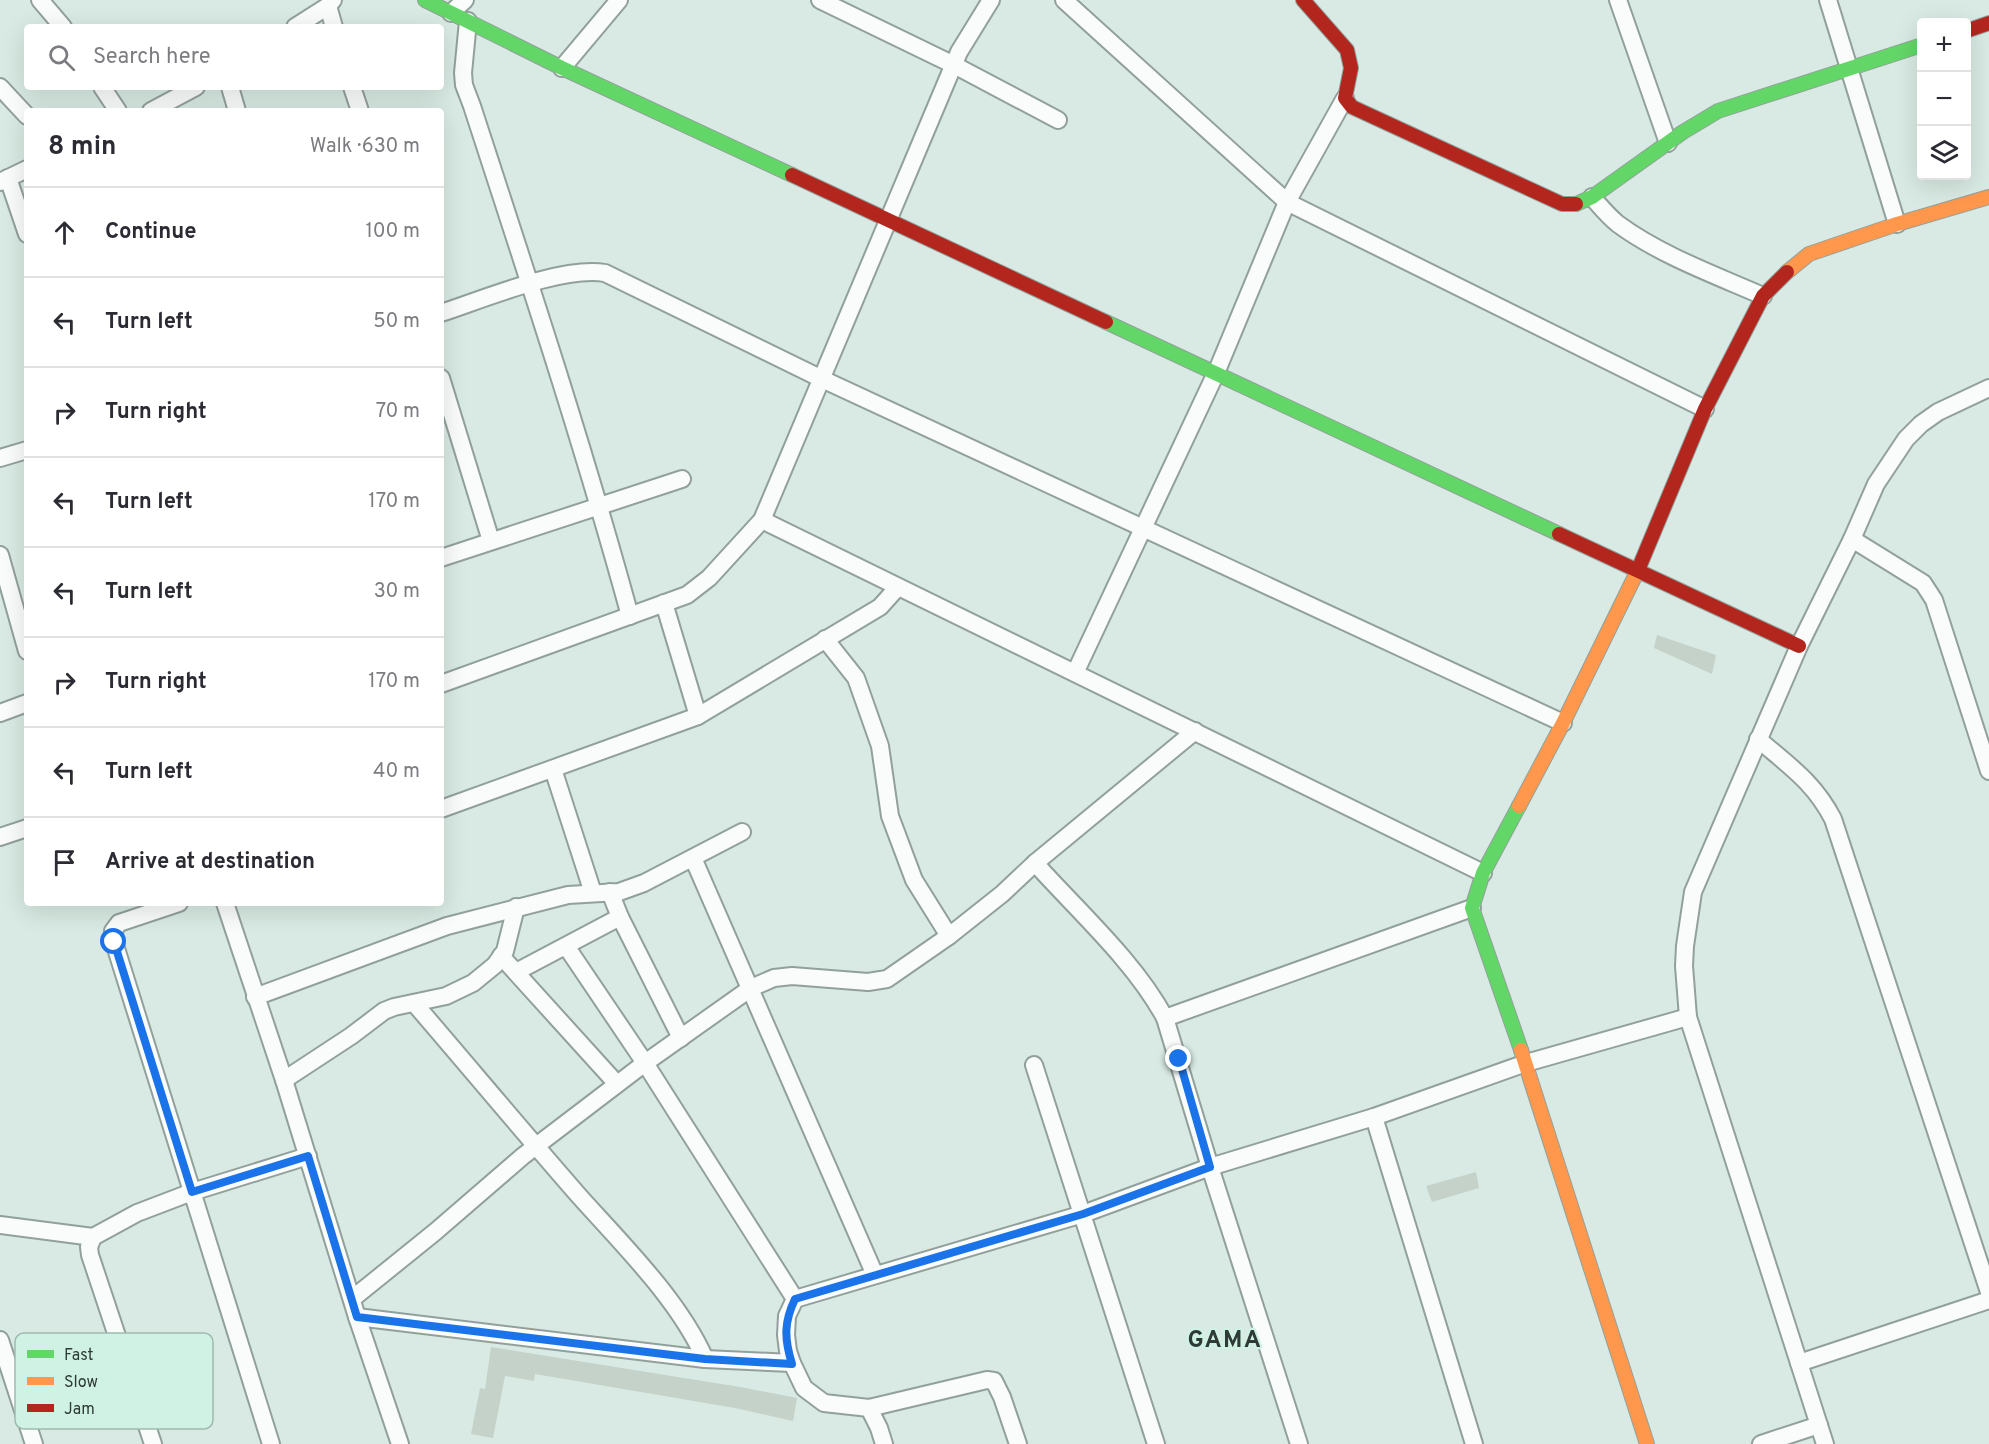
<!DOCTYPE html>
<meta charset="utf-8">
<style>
body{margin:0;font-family:Overpass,sans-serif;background:#f2f2f3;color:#2b2b33}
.controls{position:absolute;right:18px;top:18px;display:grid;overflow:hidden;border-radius:6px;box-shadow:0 6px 24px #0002}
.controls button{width:54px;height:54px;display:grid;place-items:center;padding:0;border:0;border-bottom:2px solid #e1e1e2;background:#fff;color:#2b2b33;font:30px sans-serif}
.stop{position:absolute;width:18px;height:18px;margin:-14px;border:4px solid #1a73e8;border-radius:50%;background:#fff}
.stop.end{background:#1a73e8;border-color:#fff;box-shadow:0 2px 6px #0008}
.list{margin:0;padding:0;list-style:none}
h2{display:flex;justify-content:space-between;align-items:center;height:78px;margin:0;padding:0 24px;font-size:26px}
h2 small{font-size:20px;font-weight:400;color:#7c7c81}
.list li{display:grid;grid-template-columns:39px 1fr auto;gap:18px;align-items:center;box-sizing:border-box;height:90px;padding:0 24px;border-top:2px solid #e1e1e2}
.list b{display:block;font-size:22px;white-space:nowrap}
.list em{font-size:20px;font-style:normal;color:#7c7c81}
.icon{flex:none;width:33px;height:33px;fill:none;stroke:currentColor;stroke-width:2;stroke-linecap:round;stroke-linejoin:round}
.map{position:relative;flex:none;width:1989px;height:1444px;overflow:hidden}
.search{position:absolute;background:#fff;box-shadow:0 6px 24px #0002;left:24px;top:24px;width:420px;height:66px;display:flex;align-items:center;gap:15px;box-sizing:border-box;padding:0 21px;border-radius:6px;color:#7c7c81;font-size:22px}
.panel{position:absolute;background:#fff;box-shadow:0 6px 24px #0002;left:24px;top:108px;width:420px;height:798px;border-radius:6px}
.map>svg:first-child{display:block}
</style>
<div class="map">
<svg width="1989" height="1444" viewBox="0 0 1989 1444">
<rect width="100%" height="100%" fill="#d8eae3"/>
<g fill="#c4d2c9">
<polygon points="1657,635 1716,655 1712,674 1654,648"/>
<polygon points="1476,1172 1479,1188 1432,1202 1426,1186"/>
<polygon points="491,1347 740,1387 797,1398 793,1421 735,1408 535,1374 534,1381 505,1376 493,1438 471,1434 480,1388 485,1389"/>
</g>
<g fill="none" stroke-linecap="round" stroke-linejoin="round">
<g stroke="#92a09b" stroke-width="20">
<g id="street">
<polyline points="40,0 63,27"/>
<polyline points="820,0 954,65 1058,120"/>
<polyline points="1064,0 1287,202 1705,409"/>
<polyline points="1618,0 1668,143"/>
<polyline points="1828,0 1897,224"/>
<polyline points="328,6 334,27"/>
<polyline points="451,13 465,0"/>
<path d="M468 21 463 73 464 85 472 106C527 275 583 444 630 616"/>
<polyline points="295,27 328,6 333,0"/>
<polyline points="562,68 619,0"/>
<polyline points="0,87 27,116"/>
<polyline points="102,87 118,111"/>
<polyline points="230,87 237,111"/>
<polyline points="352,87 360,111"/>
<polyline points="151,111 196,87"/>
<polyline points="8,178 27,234"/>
<polyline points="0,182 27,169"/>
<path d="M1592 197C1600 206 1608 216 1618 224 1660 255 1715 275 1763 296"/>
<path d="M441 313C484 299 562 266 605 273L822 379 1563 723"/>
<polyline points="441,378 491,541"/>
<polyline points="0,458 27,450"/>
<polyline points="762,520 1483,873"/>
<polyline points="1852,539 1923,583 1934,600 1989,771"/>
<polyline points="0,555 27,651"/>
<polyline points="441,558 682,479"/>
<polyline points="664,603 698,716"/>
<polyline points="825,639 856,678 880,746 890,816 914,880 949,936"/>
<polyline points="1075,673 1216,373 1287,202 1345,98"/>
<polyline points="441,684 687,595 709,578 762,520 959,52 991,0"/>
<polyline points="0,713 27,703"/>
<path d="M1758 739C1789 766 1814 782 1833 819L1989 1292"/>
<polyline points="553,769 593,893"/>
<polyline points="441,809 698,716 880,607 898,587"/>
<polyline points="0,837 27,828"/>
<polyline points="693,858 875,1275"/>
<path d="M1035 863C1078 911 1135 962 1165 1018L1210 1167 1299 1444"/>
<polyline points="610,892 620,917 681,1038"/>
<polyline points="179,903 119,923 113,931 114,942 271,1444"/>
<polyline points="225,903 284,1080 357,1317 400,1444"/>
<polyline points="566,946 645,1063 795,1299"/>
<polyline points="501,956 617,1084"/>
<polyline points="516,972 620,917"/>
<polyline points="255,997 447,926 568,895 619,892 644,883 742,832"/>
<path d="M414 1003C469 1067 524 1133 580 1197 623 1245 679 1300 705 1359"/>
<polyline points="1165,1018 1472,908"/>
<polyline points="1034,1065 1156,1444"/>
<polyline points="284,1080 351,1036 384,1011 394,1007 446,996 473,983 495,965 505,951 516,907"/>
<polyline points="1374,1117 1474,1444"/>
<polyline points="0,1225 93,1237"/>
<polyline points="352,1299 435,1232 523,1156 645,1063 751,988 774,978 792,976 868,982 887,979 949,936 1002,894 1035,863 1195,731"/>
<polyline points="357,1317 705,1359 792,1363"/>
<polyline points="0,1340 34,1444"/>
<polyline points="1799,1363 1989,1300"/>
<polyline points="869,1408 879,1428 884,1444"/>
<polyline points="153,1444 90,1255 89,1247 93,1237 137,1213 192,1192 308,1156"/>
<polyline points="1018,1444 1002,1397 994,1381 987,1380 869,1408 824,1403 804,1388 792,1363 788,1351 786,1335 787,1316 795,1299 1083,1214 1210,1167 1374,1117 1526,1063 1688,1017"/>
<polyline points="1761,1444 1819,1425"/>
<polyline points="1825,1444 1688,1017 1684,966 1685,946 1693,892 1799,646 1852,539 1876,484 1906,439 1921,424 1938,412 1989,388"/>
</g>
</g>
<g stroke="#92a09b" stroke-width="16">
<g id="fast">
<polyline points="425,0 562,68 792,175"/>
<polyline points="1576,204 1592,197 1683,132 1718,111 1922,45"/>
<polyline points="1106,322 1559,534"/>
<polyline points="1519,806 1483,873 1472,908 1521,1050"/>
</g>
</g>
<g stroke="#92a09b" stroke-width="16">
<g id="slow">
<polyline points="1787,272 1809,254 1897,224 1989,197"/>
<polyline points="1519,806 1563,723 1638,570"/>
<polyline points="1521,1050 1647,1444"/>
</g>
</g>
<g stroke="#92a09b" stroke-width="16">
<g id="jam">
<polyline points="1303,0 1347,50 1351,68 1345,98 1352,107 1562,204 1576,204"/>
<polyline points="1966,31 1989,23"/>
<polyline points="792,175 1106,322"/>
<polyline points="1559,534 1799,646"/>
<polyline points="1638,570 1705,409 1763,296 1787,272"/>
</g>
</g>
<use href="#street" stroke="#f9fcfb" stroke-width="16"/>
<use href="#fast" stroke="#63d668" stroke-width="14"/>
<use href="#slow" stroke="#ff974d" stroke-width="14"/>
<use href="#jam" stroke="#b3261e" stroke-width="14"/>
</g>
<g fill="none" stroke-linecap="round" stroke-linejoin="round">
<path stroke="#1a73e8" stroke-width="8" d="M114 942 192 1192 308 1156 357 1317 705 1359 792 1364C784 1338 784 1322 795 1299L1083 1214 1210 1167 1179 1059"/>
</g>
<g text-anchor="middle" stroke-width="4.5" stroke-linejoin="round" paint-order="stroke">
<g font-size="24" font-weight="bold" letter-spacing="1.5" fill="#2d3a35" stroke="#d0f2e5">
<text x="1225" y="1347">GAMA</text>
</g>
</g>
<rect x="15" y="1333" width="198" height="96" rx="9" fill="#d0f2e5" stroke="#9fbbb0" stroke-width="1.5"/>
<rect x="27" y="1350" width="27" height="8" fill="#63d668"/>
<rect x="27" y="1377" width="27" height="8" fill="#ff974d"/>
<rect x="27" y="1404" width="27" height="8" fill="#b3261e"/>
<g font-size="16" fill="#2d3a35">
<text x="64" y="1360">Fast</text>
<text x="64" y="1387">Slow</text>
<text x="64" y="1414">Jam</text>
</g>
</svg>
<div class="controls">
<button>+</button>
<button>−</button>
<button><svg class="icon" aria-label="layers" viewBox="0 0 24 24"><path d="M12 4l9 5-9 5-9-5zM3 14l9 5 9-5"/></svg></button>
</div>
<div class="stop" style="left:114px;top:942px"></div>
<div class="stop end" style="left:1179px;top:1059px"></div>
<div class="search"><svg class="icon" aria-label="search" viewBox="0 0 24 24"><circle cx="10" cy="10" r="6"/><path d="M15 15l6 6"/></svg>Search here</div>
<section class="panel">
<h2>8 min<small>Walk · 630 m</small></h2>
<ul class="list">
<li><svg class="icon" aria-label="ahead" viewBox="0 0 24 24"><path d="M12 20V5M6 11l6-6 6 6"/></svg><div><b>Continue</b></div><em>100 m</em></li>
<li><svg class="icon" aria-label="left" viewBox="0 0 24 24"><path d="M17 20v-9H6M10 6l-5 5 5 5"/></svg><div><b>Turn left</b></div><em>50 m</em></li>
<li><svg class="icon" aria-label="right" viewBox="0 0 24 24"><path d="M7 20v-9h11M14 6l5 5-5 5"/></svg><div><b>Turn right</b></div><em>70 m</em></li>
<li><svg class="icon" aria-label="left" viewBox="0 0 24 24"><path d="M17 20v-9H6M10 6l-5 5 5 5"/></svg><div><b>Turn left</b></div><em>170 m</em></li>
<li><svg class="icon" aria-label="left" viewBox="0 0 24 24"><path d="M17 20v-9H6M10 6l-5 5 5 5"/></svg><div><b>Turn left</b></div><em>30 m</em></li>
<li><svg class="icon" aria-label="right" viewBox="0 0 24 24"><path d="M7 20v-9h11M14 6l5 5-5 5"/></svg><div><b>Turn right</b></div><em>170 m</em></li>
<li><svg class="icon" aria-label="left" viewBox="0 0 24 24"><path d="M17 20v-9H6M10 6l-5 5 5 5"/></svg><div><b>Turn left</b></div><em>40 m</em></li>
<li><svg class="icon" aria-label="arrive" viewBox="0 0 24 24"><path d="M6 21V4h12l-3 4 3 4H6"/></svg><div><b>Arrive at destination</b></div></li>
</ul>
</section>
</div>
